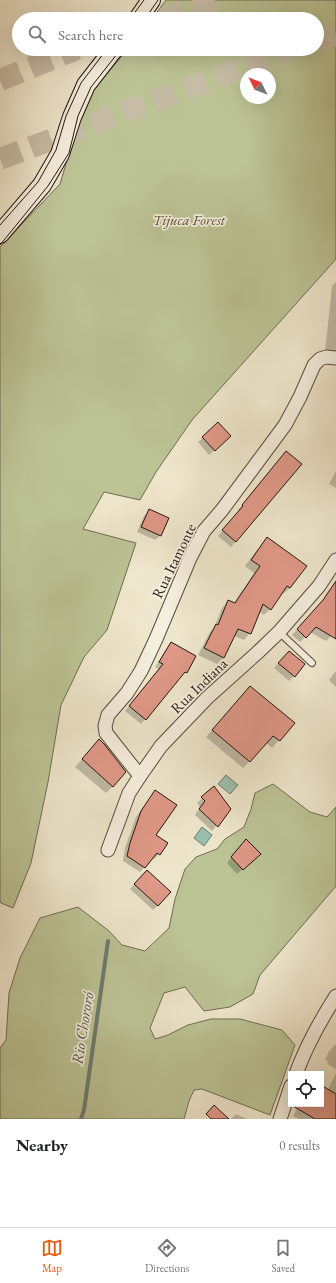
<!DOCTYPE html>
<meta charset="utf-8">
<style>
body{margin:0;font-family:"EB Garamond",serif;background:#f2f2f2;color:#202124}
.controls{position:absolute;right:12px;bottom:12px;display:grid;overflow:hidden;border-radius:0px;box-shadow:0 4px 16px #0002}
.controls button{width:36px;height:36px;display:grid;place-items:center;padding:0;border:0;border-bottom:1px solid #e0e0e0;background:#fff;color:#202124;font:20px sans-serif}
.compass{position:absolute;left:240px;top:68px;width:36px;height:36px;border-radius:50%;background:#fff;box-shadow:0 4px 16px #0002;rotate:312deg}
.list{margin:0;padding:0;list-style:none}
h2{display:flex;justify-content:space-between;align-items:center;height:52px;margin:0;padding:0 16px;font-size:17px}
h2 small{font-size:13px;font-weight:400;color:#757577}
.icon{flex:none;width:22px;height:22px;fill:none;stroke:currentColor;stroke-width:2;stroke-linecap:round;stroke-linejoin:round}
.map{position:relative;flex:none;width:336px;height:1119px;overflow:hidden}
.search{position:absolute;background:#fff;box-shadow:0 4px 16px #0002;left:12px;right:12px;top:12px;height:44px;display:flex;align-items:center;gap:10px;box-sizing:border-box;padding:0 14px;border-radius:22px;color:#757577;font-size:15px}
.sheet{height:108px;background:#fff}
nav{display:flex;justify-content:space-around;align-items:center;box-sizing:border-box;height:56px;border-top:1px solid #e0e0e0;background:#fff;font-size:11px;color:#757577}
nav a{display:grid;justify-items:center;gap:2px}
nav .on{color:#ea580c}
.map>svg:first-child{display:block}
</style>
<div class="map">
<svg width="336" height="1119" viewBox="0 0 336 1119">
<rect width="100%" height="100%" fill="#efe7cd"/>
<filter id="stains"><feTurbulence type="fractalNoise" baseFrequency=".005" numOctaves="4"/><feColorMatrix values="0 0 0 0 .2 0 0 0 0 .09 0 0 0 0 .02 0 0 0 .5 -.17"/></filter>
<radialGradient id="worn" r=".72"><stop offset=".6" stop-color="#630" stop-opacity="0"/><stop offset="1" stop-color="#630" stop-opacity=".3"/></radialGradient>
<g fill="#bcc496" stroke="#706c52" fill-rule="evenodd">
<path d="M166 0H336V259L192 420 156 472 140 500 104 492 83 529 136 543 107 630 84 657 61 705 48 782 31 863 13 908 1 903 0 901V247L60 184 85 99 128 49H317V19H152ZM246 74H270V98H246Z"/>
<polygon points="273,784 310,812 327,817 336,807 336,886 260,975 253,994 230,1007 204,1011 185,987 164,993 150,1028 155,1039 168,1035 188,1025 211,1019 240,1019 282,1030 295,1045 270,1115 202,1089 194,1090 189,1101 184,1119 0,1119 0,1048 6,1040 9,993 20,958 40,918 78,907 109,931 122,945 145,951 169,928 175,899 185,869 196,857 217,849 225,839 244,827 251,809 255,793"/>
</g>
<g fill="#9bc1b1" stroke="#6c7c70">
<polygon points="226,775 238,785 230,794 218,784"/>
<polygon points="202,827 212,835 204,846 194,838"/>
</g>
<g fill="#0003">
<polygon points="336,282 336,353 325,352 332,286"/>
<polygon points="218,424 230,436 209,455 198,442"/>
<polygon points="282,457 300,464 231,547 218,536 239,512 238,510"/>
<polygon points="336,471 336,488 329,484"/>
<polygon points="149,511 160,536 155,540 137,532 144,516"/>
<polygon points="267,538 290,588 283,594 281,592 270,609 264,615 259,612 250,633 244,640 234,636 223,658 217,664 198,655 210,632 214,628 222,608 228,601 234,603 254,573 245,566 261,545"/>
<polygon points="336,581 336,631 326,641 310,632 300,642 292,635 318,607"/>
<polygon points="172,643 186,672 180,677 141,724 125,711 159,669 155,667 167,648"/>
<polygon points="284,657 294,676 289,681 274,668"/>
<polygon points="336,671 336,687 329,680"/>
<polygon points="243,694 294,723 272,748 266,743 243,768 206,737"/>
<polygon points="92,748 113,786 106,793 75,767"/>
<polygon points="214,787 229,809 212,831 195,815 200,807 197,803"/>
<polygon points="155,792 155,836 167,843 159,854 154,859 152,858 140,872 123,861 125,848 136,817"/>
<polygon points="241,845 254,859 237,874 227,863"/>
<polygon points="142,876 158,905 153,910 130,889"/>
<polygon points="335,1045 336,1045 336,1069 327,1064 328,1061 325,1060 329,1051"/>
<polygon points="336,1073 336,1119 299,1119 293,1116 300,1104 321,1104 321,1086 328,1090"/>
<polygon points="236,1114 247,1119 231,1119"/>
</g>
<g fill="none" stroke-linecap="round" stroke-linejoin="round">
<polyline stroke="#6c7c70" stroke-width="4" points="81,1119 84,1110 108,941"/>
</g>
<g fill="#e09988" stroke="#25150f">
<polygon points="218,422 231,436 215,451 202,437"/>
<polygon points="286,451 302,464 236,542 222,530 243,506 242,505"/>
<polygon points="149,509 169,518 161,536 141,527"/>
<polygon points="267,537 307,566 290,588 287,586 271,610 263,604 251,634 238,629 224,658 204,648 216,624 218,625 228,600 235,603 260,566 251,560"/>
<polygon points="336,581 336,639 316,627 306,638 297,629 323,600"/>
<polygon points="171,642 196,656 187,673 185,672 146,720 129,706 163,664 159,662"/>
<polygon points="289,651 305,664 295,677 278,663"/>
<polygon points="250,686 295,723 280,741 273,736 250,762 212,730"/>
<polygon points="99,739 105,745 126,772 113,787 82,759"/>
<polygon points="214,786 231,809 218,827 199,809 205,801 201,797"/>
<polygon points="155,790 177,805 156,835 168,843 160,855 157,853 145,868 127,856 130,843 141,811"/>
<polygon points="246,839 261,854 243,870 231,857"/>
<polygon points="147,870 171,892 158,906 134,884"/>
<polygon points="321,1085 336,1094 336,1119 315,1119 293,1106 293,1104 321,1104"/>
<polygon points="214,1105 229,1119 211,1119 206,1114"/>
</g>
<g fill="none" stroke-linecap="round" stroke-linejoin="round">
<g stroke="#c7bda7" stroke-width="22" stroke-dasharray="22 11" stroke-linecap="butt">
<polyline points="163,19 218,0"/>
<polyline points="317,41 336,35"/>
<polyline points="0,80 77,49"/>
<polyline points="0,159 292,49"/>
</g>
<g stroke="#584a3e" stroke-width="8">
<polyline id="lane" points="279,632 312,663"/>
</g>
<g stroke="#584a3e" stroke-width="15">
<g id="street">
<polyline points="140,776 106,733 105,726 108,715 127,693 141,671 156,639 190,558 204,531 222,510 285,425 300,397 314,365 320,359 326,357 336,358"/>
<polyline points="108,850 129,793 140,776 161,746 207,698 257,653 279,632 319,586 336,560"/>
<path d="M296 1074C306 1046 320 1021 336 996"/>
<polyline points="280,1119 291,1086"/>
</g>
</g>
<g stroke="#25150f" stroke-width="20">
<g id="secondary">
<polyline points="138,19 151,0"/>
<polyline points="0,234 42,185 60,154 72,117 86,85 114,49"/>
</g>
</g>
<use href="#lane" stroke="#f5efde" stroke-width="6"/>
<use href="#street" stroke="#f5efde" stroke-width="13"/>
<use href="#secondary" stroke="#f5efde" stroke-width="18"/>
<g stroke="#25150f" stroke-width="1">
<polyline points="130,19 144,0"/>
<polyline points="145,19 158,0"/>
<polyline points="0,225 38,182 56,150 66,116 81,83 107,49"/>
<polyline points="0,245 48,186 69,153 78,116 91,87 121,49"/>
</g>
</g>
<g text-anchor="middle" stroke-width="3.5" stroke-linejoin="round" paint-order="stroke">
<g font-size="15" font-style="italic" fill="#5a523e" stroke="#f5efde">
<text x="189" y="225">Tijuca Forest</text>
</g>
<g font-size="15" fill="#25150f" stroke="#f5efde">
<text transform="translate(174 561) rotate(-64)" y="5">Rua Itamonte</text>
<text transform="translate(199 686) rotate(-44)" y="5">Rua Indiana</text>
</g>
<g font-size="16" font-style="italic" fill="#4e5148" stroke="#f5efde">
<text transform="translate(82 1028) rotate(-81)" y="6">Rio Chororó</text>
</g>
</g>
<rect width="100%" height="100%" filter="url(#stains)"/>
<rect width="100%" height="100%" fill="url(#worn)"/>
</svg>
<div class="controls">
<button><svg class="icon" aria-label="locate" viewBox="0 0 24 24"><circle cx="12" cy="12" r="6"/><path d="M12 2v4M12 18v4M2 12h4M18 12h4"/></svg></button>
</div>
<svg class="compass" viewBox="-18 -18 36 36"><path d="M0-13l5 13h-10z" fill="#e53935"/><path d="M0 13l5-13h-10z" fill="#757577"/></svg>
<div class="search"><svg class="icon" aria-label="search" viewBox="0 0 24 24"><circle cx="10" cy="10" r="6"/><path d="M15 15l6 6"/></svg>Search here</div>
</div>
<section class="sheet">
<h2>Nearby<small>0 results</small></h2>
<ul class="list">
</ul>
</section>
<nav>
<a class="on"><svg class="icon" aria-label="map" viewBox="0 0 24 24"><path d="M3 6l6-2 6 2 6-2v14l-6 2-6-2-6 2zM9 4v14M15 6v14"/></svg>Map</a>
<a><svg class="icon" aria-label="directions" viewBox="0 0 24 24"><path d="M12 3l9 9-9 9-9-9zM9 14v-3h6M13 9l2 2-2 2"/></svg>Directions</a>
<a><svg class="icon" aria-label="saved" viewBox="0 0 24 24"><path d="M7 4h10v16l-5-4-5 4z"/></svg>Saved</a>
</nav>
